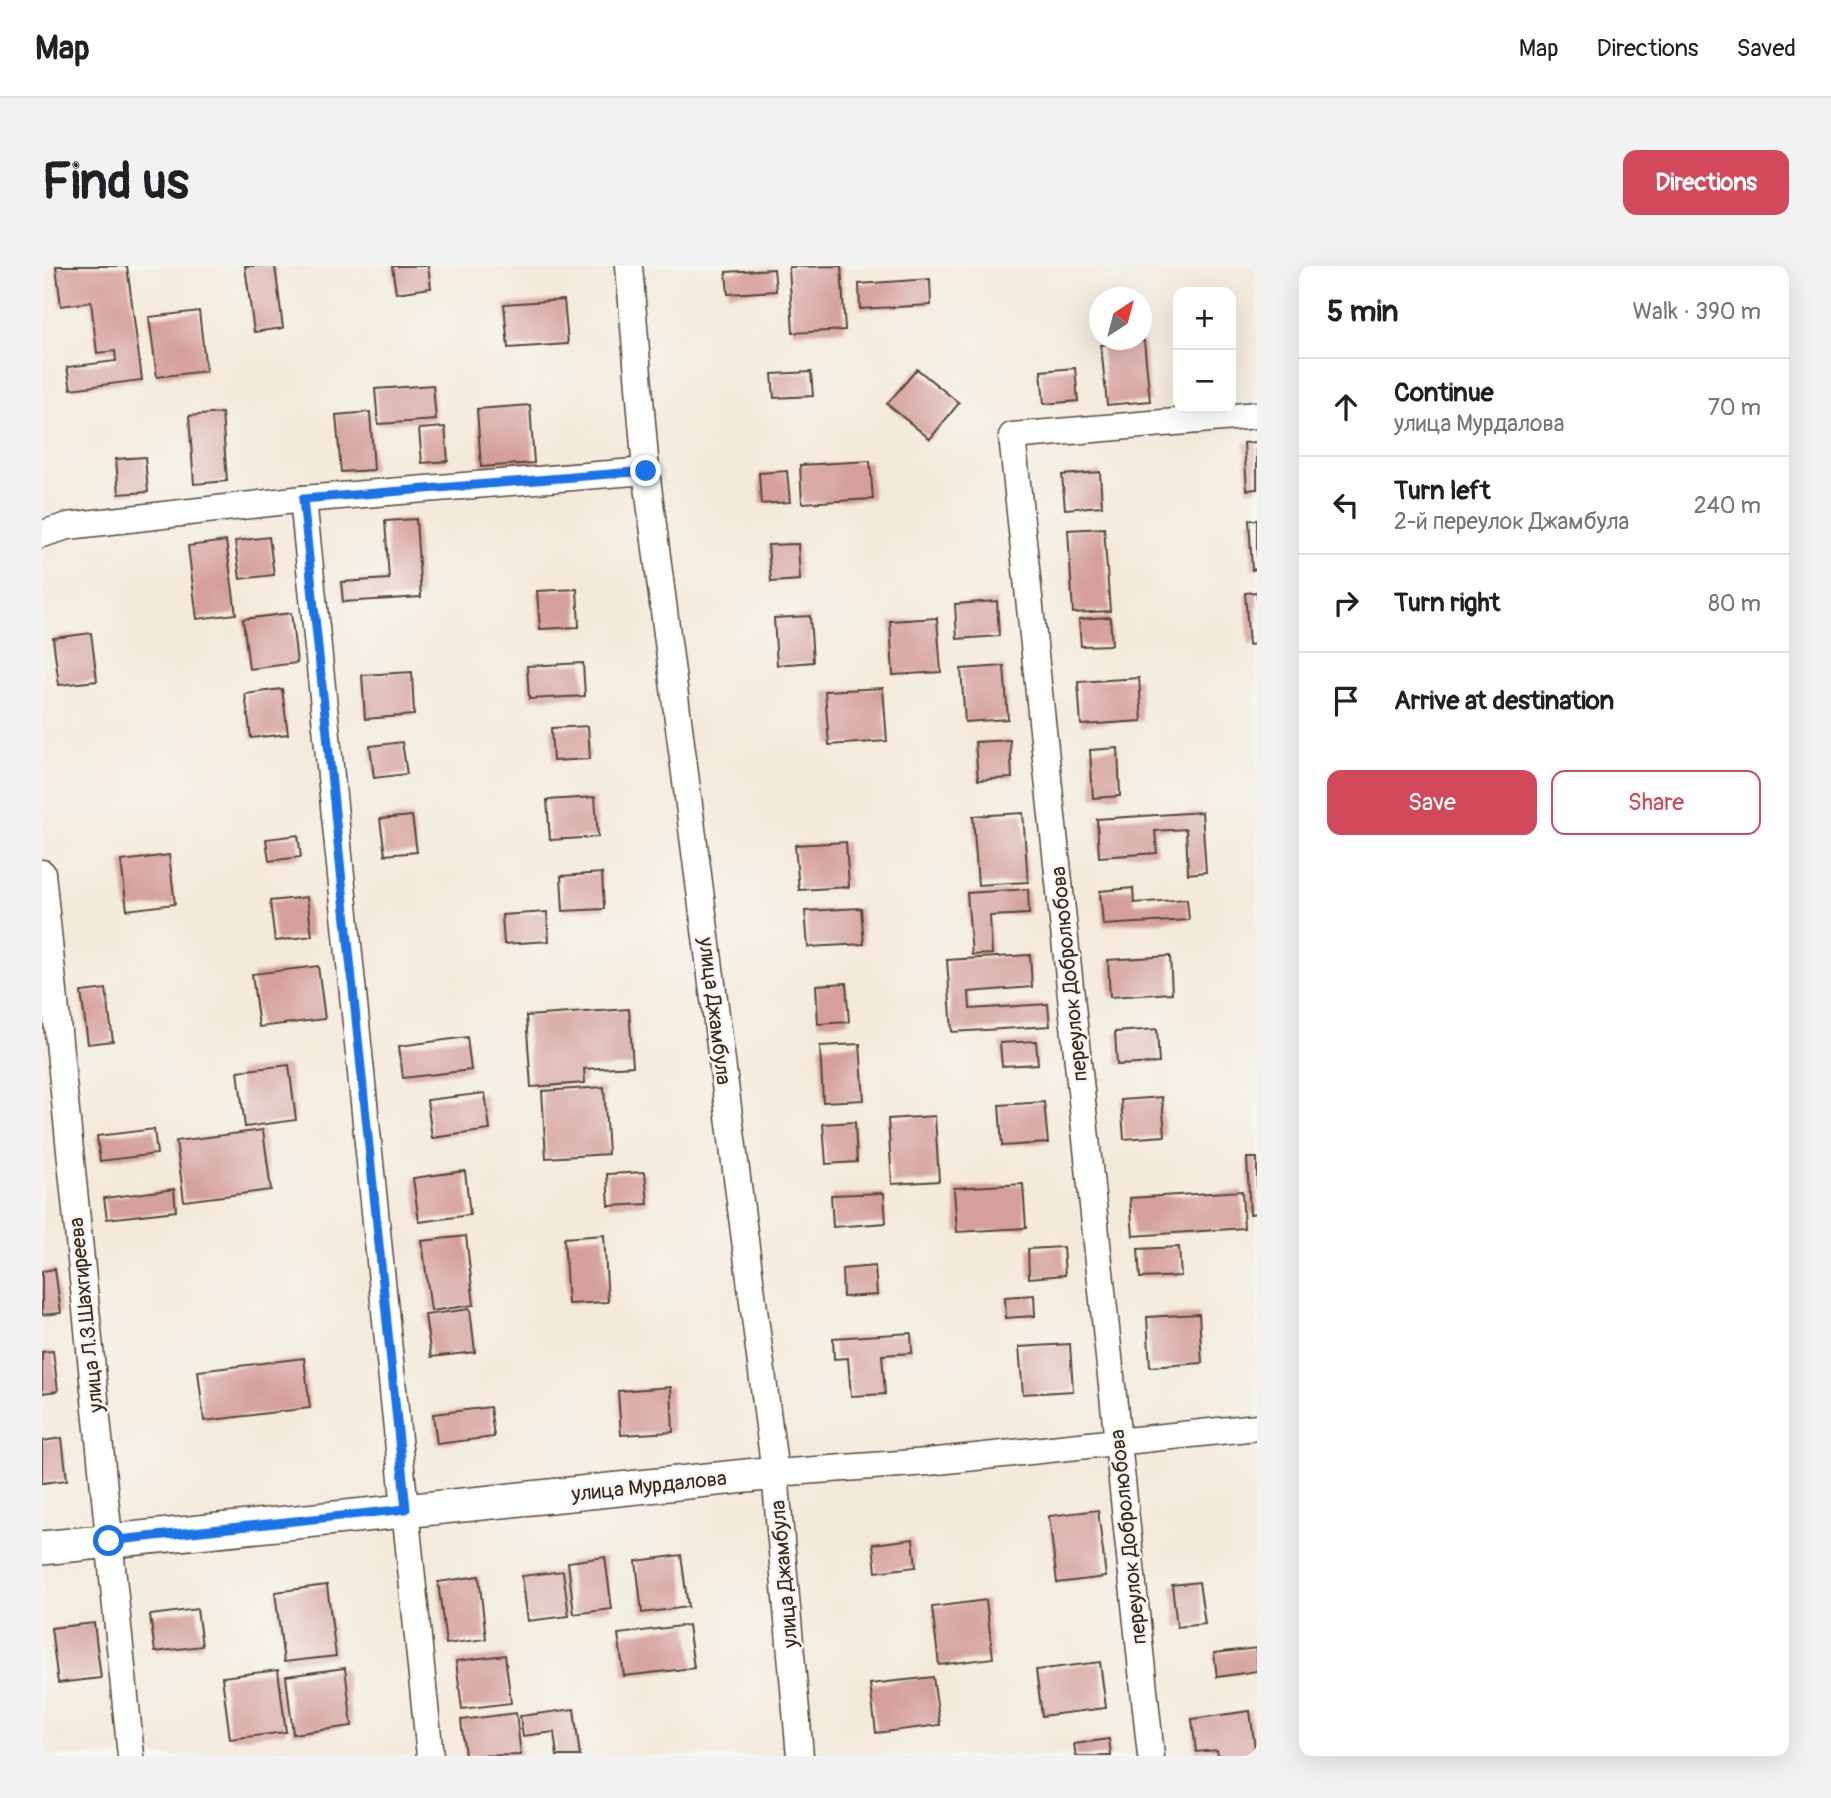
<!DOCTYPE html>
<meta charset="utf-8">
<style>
body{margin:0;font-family:Pangolin,sans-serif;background:#f2f2f2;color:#202124}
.controls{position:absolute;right:21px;top:21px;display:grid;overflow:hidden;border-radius:14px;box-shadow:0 7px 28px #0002}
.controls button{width:63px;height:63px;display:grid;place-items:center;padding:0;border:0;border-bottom:2px solid #e0e0e0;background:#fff;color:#202124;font:35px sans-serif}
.compass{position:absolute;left:1047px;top:21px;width:63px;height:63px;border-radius:50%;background:#fff;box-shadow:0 7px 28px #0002;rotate:36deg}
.stop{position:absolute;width:21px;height:21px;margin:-16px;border:5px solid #1a73e8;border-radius:50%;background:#fff}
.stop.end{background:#1a73e8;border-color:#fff;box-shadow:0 2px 7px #0008}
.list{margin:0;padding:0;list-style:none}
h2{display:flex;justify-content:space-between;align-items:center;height:91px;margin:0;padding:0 28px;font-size:30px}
h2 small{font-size:23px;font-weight:400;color:#757577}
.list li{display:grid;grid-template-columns:46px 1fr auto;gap:21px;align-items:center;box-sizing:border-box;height:98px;padding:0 28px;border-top:2px solid #e0e0e0}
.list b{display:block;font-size:26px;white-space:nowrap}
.list p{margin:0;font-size:23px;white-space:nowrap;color:#757577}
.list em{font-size:23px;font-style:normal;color:#757577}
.actions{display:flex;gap:14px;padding:21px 28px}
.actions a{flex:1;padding:16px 0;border:2px solid #d1495b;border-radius:14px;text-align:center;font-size:24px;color:#d1495b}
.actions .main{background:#d1495b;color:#fff}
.icon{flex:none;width:38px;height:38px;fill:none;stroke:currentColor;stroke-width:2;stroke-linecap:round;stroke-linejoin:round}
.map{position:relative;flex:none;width:1215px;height:1490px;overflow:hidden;border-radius:14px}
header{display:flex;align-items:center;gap:42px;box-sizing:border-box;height:98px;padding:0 35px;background:#fff;border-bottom:2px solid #e0e0e0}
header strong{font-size:33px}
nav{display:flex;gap:38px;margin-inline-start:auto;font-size:24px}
.intro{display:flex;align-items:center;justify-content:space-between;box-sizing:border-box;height:168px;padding:0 42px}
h1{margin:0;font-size:49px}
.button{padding:18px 32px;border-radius:14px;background:#d1495b;color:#fff;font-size:24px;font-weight:700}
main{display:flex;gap:42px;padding:0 42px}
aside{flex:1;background:#fff;border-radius:14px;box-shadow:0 7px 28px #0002}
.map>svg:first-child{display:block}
</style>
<header>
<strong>Map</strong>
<nav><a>Map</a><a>Directions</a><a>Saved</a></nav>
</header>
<div class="intro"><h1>Find us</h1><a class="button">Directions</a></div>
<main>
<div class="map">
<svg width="1215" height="1490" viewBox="0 0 1215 1490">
<rect width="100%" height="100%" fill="#f6f6f2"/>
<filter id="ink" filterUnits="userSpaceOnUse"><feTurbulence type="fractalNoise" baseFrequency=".0143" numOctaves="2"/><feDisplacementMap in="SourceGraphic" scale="14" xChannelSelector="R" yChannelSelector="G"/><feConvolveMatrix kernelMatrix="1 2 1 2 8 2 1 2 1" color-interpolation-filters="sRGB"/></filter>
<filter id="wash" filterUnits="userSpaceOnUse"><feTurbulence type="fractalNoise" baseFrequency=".00686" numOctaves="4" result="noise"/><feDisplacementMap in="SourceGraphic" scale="28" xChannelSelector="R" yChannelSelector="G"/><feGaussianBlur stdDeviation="1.57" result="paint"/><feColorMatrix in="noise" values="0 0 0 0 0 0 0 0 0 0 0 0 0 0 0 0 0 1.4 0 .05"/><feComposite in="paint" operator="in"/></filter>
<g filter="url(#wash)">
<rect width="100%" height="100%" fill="#f4eadb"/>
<g id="blocks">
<g fill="#d5a09c">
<polygon points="14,0 85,0 100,114 29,123 25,101 74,95 73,85 55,87 49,36 19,40"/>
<polygon points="203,0 233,0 241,62 212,66"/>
<polygon points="350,0 386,0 389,22 354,27"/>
<polygon points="799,0 803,64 751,67 747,1"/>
<polygon points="732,3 734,25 686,28 684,6"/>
<polygon points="888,13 889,39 818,43 817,18"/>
<polygon points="522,34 526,78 466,82 462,38"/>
<polygon points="157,45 164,105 115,111 107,51"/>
<polygon points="1102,75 1108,135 1065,139 1059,79"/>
<polygon points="1033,102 1036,135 1002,138 999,105"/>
<polygon points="875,103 917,137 888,173 845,138"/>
<polygon points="769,106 771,130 732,132 730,108"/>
<polygon points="391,119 394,154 336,158 333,123"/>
<polygon points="488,139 492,197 439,201 435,143"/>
<polygon points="328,146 332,204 299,206 294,149"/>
<polygon points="180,147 185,215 152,218 147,150"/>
<polygon points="403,161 406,195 380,197 377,163"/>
<polygon points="1215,176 1215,223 1205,224 1202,177"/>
<polygon points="103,191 106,226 77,228 74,193"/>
<polygon points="828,195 831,233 760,237 758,199"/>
<polygon points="745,205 748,236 719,238 717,207"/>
<polygon points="1058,206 1060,240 1023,243 1020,209"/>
<polygon points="374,253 379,331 301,336 299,316 347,313 343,255"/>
<polygon points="1207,254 1215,254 1215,303 1210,304"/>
<polygon points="1062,262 1068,345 1031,347 1026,264"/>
<polygon points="227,271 232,309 198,313 193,275"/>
<polygon points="184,275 194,348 155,353 146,280"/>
<polygon points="756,278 758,314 729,316 726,279"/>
<polygon points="535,323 537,361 498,363 495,325"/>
<polygon points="1215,326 1215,378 1207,379 1203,327"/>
<polygon points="955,335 957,370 915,373 913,338"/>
<polygon points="249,347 255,397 207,403 201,353"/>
<polygon points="768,350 771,396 735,399 732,352"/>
<polygon points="1068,351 1070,379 1039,380 1037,353"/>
<polygon points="895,352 899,406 851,409 848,355"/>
<polygon points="49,367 55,415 17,419 11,372"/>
<polygon points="541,397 543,430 487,433 485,400"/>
<polygon points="962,400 966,453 923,456 919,403"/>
<polygon points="370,406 372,449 323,453 320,409"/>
<polygon points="1097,412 1100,455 1039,459 1036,416"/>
<polygon points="841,422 845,475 787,479 783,425"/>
<polygon points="240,423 246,468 209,472 203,428"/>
<polygon points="546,460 548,493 511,495 509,462"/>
<polygon points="968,474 970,512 936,514 933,476"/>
<polygon points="360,476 365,508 332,512 328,480"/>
<polygon points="1076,482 1078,530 1051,532 1048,484"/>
<polygon points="553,531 556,571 508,574 505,534"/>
<polygon points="1160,546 1164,606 1146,608 1144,563 1113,565 1115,587 1057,591 1055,553"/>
<polygon points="981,547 986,616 936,619 931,550"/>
<polygon points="370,550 375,586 343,589 338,553"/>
<polygon points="256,569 259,591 227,595 224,573"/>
<polygon points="804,576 807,621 757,624 753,579"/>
<polygon points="127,589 133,638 85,644 79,595"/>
<polygon points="560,607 562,643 521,645 519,610"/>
<polygon points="1091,622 1092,637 1145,633 1147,654 1061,659 1058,625"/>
<polygon points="986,623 987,648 948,650 950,688 930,689 925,627"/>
<polygon points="265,631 270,670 233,675 228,635"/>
<polygon points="819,642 822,678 766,681 763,645"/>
<polygon points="505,646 507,675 462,678 460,649"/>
<polygon points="988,689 990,721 927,726 928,743 1006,738 1008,760 910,766 905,694"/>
<polygon points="1128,690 1130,727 1068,731 1066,694"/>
<polygon points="276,700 283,753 217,761 210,708"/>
<polygon points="804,717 807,756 776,758 774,719"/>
<polygon points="64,723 71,775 46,778 39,726"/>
<polygon points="587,743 591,800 542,803 543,817 489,821 484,750"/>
<polygon points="1115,763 1117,797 1075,799 1073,766"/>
<polygon points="425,771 429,804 361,812 357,780"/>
<polygon points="994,775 996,798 960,800 958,777"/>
<polygon points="818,778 822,834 781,836 778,780"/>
<polygon points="247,799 254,854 203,861 196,805"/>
<polygon points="562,821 566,888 504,892 500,825"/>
<polygon points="443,827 448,864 390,872 385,834"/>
<polygon points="1120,831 1123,870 1082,873 1079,834"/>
<polygon points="1002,836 1006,877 960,880 957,839"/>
<polygon points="893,850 897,915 850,918 846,853"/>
<polygon points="813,856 815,896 784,898 781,858"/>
<polygon points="112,863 115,888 58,895 55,870"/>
<polygon points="221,864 229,924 142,935 134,875"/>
<polygon points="1205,892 1215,892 1215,947 1208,948"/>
<polygon points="423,905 428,949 377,956 371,912"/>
<polygon points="603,906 606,938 567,940 565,908"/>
<polygon points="981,918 984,962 915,966 912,922"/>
<polygon points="132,923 134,945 65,953 62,932"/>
<polygon points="1200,925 1202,962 1091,970 1088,932"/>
<polygon points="842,927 844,957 791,961 789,929"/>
<polygon points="562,969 566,1036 526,1038 522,972"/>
<polygon points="424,970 432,1039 389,1045 380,975"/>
<polygon points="1021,981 1023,1009 987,1012 986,983"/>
<polygon points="1137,981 1139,1010 1098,1012 1096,983"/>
<polygon points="833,1000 835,1029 801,1031 800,1003"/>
<polygon points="13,1003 19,1047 0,1049 0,1005"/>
<polygon points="992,1029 993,1050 964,1052 963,1031"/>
<polygon points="428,1043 433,1086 389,1091 383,1049"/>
<polygon points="1157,1048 1160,1097 1108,1101 1105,1051"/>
<polygon points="869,1067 870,1087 840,1089 843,1128 809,1130 806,1092 792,1093 791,1072"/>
<polygon points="1028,1078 1031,1125 981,1128 977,1081"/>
<polygon points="11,1085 16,1125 0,1127 0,1086"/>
<polygon points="262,1092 268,1142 162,1155 156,1105"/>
<polygon points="629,1121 631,1166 579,1169 576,1125"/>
<polygon points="448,1141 452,1171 395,1178 391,1148"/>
<polygon points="20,1172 25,1214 0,1217 0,1175"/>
<polygon points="1056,1244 1064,1311 1015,1317 1007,1250"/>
<polygon points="871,1273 874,1301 834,1306 831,1278"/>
<polygon points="639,1289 646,1341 600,1347 594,1295"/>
<polygon points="563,1291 570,1343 532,1348 526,1296"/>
<polygon points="521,1305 527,1350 486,1355 480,1310"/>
<polygon points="437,1310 444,1373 404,1378 396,1316"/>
<polygon points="1157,1316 1163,1358 1135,1361 1130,1319"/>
<polygon points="285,1319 294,1390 242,1396 233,1326"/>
<polygon points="944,1334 951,1392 897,1399 890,1341"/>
<polygon points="155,1343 160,1380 113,1386 108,1349"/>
<polygon points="52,1357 59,1412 16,1417 9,1362"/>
<polygon points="646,1359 652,1402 582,1410 576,1368"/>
<polygon points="1215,1382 1215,1405 1175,1411 1172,1387"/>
<polygon points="463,1389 469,1437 420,1443 414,1395"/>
<polygon points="1058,1396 1064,1442 1000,1450 994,1404"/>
<polygon points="303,1402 310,1460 251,1468 244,1410"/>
<polygon points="236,1404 244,1466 188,1473 180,1411"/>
<polygon points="891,1411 898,1459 834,1467 828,1418"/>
<polygon points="532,1443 538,1490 515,1490 512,1466 481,1470 478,1450"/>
<polygon points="1208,1445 1214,1490 1176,1490 1175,1484 1154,1486 1150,1453"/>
<polygon points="474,1447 479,1489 423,1490 419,1454"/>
<polygon points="1067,1473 1069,1490 1034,1490 1032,1478"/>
</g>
</g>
</g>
<g filter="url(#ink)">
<use href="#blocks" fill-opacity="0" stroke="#57473a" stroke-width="2"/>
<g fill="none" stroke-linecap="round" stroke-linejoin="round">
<g stroke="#57473a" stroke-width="29">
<g id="minor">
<polyline points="587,0 604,205 733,1207 758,1490"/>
<polyline points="261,233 388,1490"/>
<polyline points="0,268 26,260 261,233 604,205"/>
<polyline points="0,607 89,1490"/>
<polyline points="733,1207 886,1196 1215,1161"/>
<polyline points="1109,1490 970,170 1215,149"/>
</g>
</g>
<g stroke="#57473a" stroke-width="36">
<polyline id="tertiary" points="0,1282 733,1207"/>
</g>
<use href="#minor" stroke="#fff" stroke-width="26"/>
<use href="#tertiary" stroke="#fff" stroke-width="33"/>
</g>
</g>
<g fill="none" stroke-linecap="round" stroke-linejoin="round" filter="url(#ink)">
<polyline stroke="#1a73e8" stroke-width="9" points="67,1275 364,1243 261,233 604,205"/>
</g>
<g text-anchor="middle" stroke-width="5" stroke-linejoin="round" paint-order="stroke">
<g font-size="21" fill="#3b2a1e" stroke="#f6f6f2">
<text transform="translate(1027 708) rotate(-96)" y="7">переулок Добролюбова</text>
<text transform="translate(673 745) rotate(83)" y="7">улица Джамбула</text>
<text transform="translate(44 1049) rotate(-96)" y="7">улица Л.З.Шахгиреева</text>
<text transform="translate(607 1220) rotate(-6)" y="7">улица Мурдалова</text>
<text transform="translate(1086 1271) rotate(-96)" y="7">переулок Добролюбова</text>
<text transform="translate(742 1308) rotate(-95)" y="7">улица Джамбула</text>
</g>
</g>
</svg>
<div class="controls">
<button>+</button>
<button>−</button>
</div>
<svg class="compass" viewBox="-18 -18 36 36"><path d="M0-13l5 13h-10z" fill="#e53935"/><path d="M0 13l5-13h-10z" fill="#757577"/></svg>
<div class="stop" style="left:67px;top:1275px"></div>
<div class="stop end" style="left:604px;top:205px"></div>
</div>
<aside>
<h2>5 min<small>Walk · 390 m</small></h2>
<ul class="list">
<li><svg class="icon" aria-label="ahead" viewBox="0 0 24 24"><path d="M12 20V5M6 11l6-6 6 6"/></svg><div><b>Continue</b><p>улица Мурдалова</p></div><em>70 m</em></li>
<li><svg class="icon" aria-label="left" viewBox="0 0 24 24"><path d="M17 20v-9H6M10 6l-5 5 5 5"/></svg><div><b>Turn left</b><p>2-й переулок Джамбула</p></div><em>240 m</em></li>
<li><svg class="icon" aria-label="right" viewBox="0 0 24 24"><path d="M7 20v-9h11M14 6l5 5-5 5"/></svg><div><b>Turn right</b></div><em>80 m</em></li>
<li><svg class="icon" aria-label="arrive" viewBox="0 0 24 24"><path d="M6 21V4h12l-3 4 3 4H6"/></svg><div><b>Arrive at destination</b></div></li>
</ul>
<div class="actions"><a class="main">Save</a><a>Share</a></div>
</aside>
</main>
